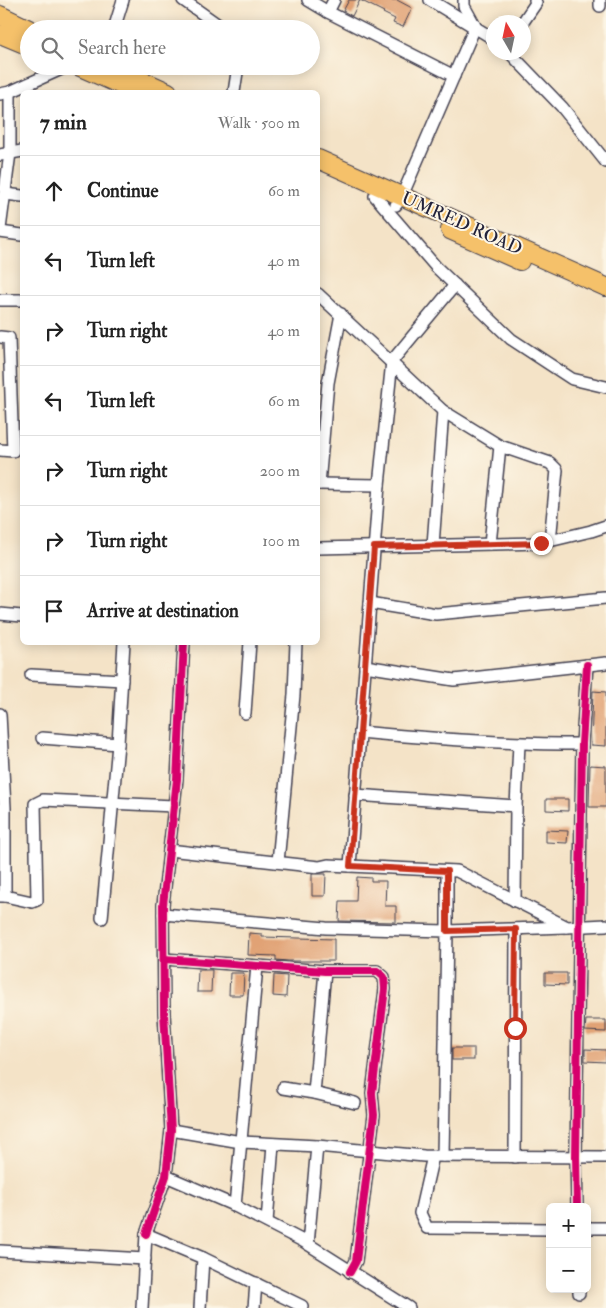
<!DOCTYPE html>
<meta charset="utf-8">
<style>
body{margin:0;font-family:"IM FELL Double Pica",serif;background:#f6f6f6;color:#222}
.controls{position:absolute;right:15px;bottom:15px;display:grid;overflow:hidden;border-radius:8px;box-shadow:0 2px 12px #0003}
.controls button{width:45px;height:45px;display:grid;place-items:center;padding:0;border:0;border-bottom:1px solid #e0e0e0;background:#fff;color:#222;font:25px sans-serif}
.compass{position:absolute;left:486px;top:15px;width:45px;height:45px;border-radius:50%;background:#fff;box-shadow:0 2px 12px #0003;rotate:351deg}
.stop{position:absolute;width:15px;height:15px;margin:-11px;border:4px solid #c8321e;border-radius:50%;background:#fff}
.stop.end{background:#c8321e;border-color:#fff;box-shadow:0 1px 5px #0008}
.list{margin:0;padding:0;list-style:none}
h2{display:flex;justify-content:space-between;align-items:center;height:65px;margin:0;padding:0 20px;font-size:21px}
h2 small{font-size:16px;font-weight:400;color:#767676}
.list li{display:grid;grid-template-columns:32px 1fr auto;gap:15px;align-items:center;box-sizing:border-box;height:70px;padding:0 20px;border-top:1px solid #e0e0e0}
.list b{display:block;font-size:19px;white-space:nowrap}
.list em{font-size:16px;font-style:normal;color:#767676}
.icon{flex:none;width:28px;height:28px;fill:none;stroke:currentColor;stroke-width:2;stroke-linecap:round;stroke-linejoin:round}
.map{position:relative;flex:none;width:606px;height:1308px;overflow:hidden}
.search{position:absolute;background:#fff;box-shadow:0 2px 12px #0003;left:20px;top:20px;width:300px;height:55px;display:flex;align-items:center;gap:12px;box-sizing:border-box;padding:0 18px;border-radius:28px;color:#767676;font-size:19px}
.panel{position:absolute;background:#fff;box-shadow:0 2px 12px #0003;left:20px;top:90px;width:300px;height:555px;border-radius:8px}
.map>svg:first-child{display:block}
</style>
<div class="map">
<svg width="606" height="1308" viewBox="0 0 606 1308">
<rect width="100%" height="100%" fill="#fcf5e5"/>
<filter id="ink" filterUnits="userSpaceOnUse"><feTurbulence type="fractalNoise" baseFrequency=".02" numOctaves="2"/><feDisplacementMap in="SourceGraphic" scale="10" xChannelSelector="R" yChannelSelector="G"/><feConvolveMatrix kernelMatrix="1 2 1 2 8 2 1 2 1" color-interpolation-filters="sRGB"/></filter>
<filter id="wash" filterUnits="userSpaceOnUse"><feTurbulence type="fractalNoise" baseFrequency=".0096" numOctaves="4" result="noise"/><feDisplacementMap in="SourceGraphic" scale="20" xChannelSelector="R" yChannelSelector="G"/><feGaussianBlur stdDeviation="1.12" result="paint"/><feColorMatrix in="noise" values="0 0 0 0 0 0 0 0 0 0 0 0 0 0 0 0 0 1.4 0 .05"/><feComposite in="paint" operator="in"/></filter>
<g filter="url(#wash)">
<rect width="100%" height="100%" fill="#f4e3c7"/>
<g id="blocks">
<g fill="#e1a275">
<polygon points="349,0 397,0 412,8 403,27 393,23 395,19 383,13 384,12 360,0 352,16 343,11"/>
<polygon points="593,691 606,692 606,746 591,745"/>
<polygon points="590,765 606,766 606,807 589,807"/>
<polygon points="546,799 568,799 568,811 546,810"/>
<polygon points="546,830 568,831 567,843 546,842"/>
<polygon points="312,874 326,874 325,896 312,896"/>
<polygon points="357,877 371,878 371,881 386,881 385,906 396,906 396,922 339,921 340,901 356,901"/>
<polygon points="249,933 262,934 262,937 334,939 334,961 288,961 276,960 276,956 248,955"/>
<polygon points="198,970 212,970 211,992 197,992"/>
<polygon points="230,973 244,973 243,995 229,995"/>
<polygon points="545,973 567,973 567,985 545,984"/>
<polygon points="274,975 287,976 286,997 273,996"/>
<polygon points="586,1020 606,1020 606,1032 585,1031"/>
<rect x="452" y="1048" width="22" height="12"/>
<polygon points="585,1049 606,1050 606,1062 585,1061"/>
</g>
</g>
</g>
<g filter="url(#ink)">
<use href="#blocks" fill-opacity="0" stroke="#423f50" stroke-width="1"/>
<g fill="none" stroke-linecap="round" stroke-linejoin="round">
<g stroke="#423f50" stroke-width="14">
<g id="minor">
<polyline points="183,0 224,29"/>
<polyline points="308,0 328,12"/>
<polyline points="334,0 328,12 454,76"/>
<polyline points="430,0 494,39"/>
<polyline points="464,0 464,6 475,26"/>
<polyline points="600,0 600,6"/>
<polyline points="523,22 536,3 535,0"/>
<polyline points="114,29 123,0"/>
<polyline points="509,52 562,107 606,162"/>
<polyline points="234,92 238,66"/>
<polyline points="0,94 10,92 68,66"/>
<polyline points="0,155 22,151"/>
<polyline points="380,187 375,196 436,267 511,339 572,379 606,387"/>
<polyline points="5,194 22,196"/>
<polyline points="396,205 402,196 475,27"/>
<polyline points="0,229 10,153 10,92"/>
<polyline points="0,232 22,235"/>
<polyline points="318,294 443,411 500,446"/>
<polyline points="0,300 22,300"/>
<polyline points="0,337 9,338 13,451 0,450"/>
<polyline points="318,484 379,485 392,361 455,285"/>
<polyline points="319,484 328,383 341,314"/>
<polyline points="490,544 500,446 550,463 557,470 550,541"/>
<polyline points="433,545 443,411"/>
<polyline points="318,548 541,543 591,531 606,526"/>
<polyline points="370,603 436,614 606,598"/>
<polyline points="0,614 22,616"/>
<polyline points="365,666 454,680 606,663"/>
<polyline points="31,675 122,680"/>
<polyline points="245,713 250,642"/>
<polyline points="0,714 5,808 5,896 0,896"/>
<path d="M360 732C434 739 508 744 582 744"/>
<polyline points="42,738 118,744"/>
<polyline points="355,795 516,806 515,901"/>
<polyline points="516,806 519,744"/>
<polyline points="169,850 319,867 328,865 457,871 567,927 606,925"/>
<polyline points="278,862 294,695 296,642"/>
<polyline points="350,866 379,485"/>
<polyline points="447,871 447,931 566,927"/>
<polyline points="5,896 32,902 37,900 35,804 43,800 174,806"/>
<polyline points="163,914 326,928 447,931 443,1156"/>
<polyline points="102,918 118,744 124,642"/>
<polyline points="164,959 325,971 377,971 384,977 385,989 372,1093 374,1115 356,1261 350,1272"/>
<polyline points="325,971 314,1093 355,1103"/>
<polyline points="283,1088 314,1093"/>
<polyline points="171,1130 241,1142 317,1146 424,1156 606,1157"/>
<polyline points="433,1156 420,1213 427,1228 550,1229"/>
<polyline points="515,1157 516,929"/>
<polyline points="166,1176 231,1204 303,1241 409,1308"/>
<polyline points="235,1206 257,966"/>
<polyline points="577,1207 576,1157 582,744 587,665"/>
<polyline points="267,1222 273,1144"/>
<polyline points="587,1228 606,1228"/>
<polyline points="146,1234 166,1176 171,1130 164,1013 163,905 177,779 184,642"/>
<polyline points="308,1244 317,1146"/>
<polyline points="0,1251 145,1259"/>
<polyline points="579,1289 579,1293"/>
<polyline points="142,1308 146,1234 203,1258 302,1306 301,1308"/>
<polyline points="200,1308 203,1258"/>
<polyline points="254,1308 256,1283"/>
</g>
</g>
<g stroke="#423f50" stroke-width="20">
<g id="highway">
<polyline points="0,15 29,29"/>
<polyline points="0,34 29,46"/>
<polyline points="78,66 137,92"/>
<polyline points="110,66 168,92"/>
<polyline points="318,159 606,287"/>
<polyline points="450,230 520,261"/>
</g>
</g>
<use href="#minor" stroke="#fff" stroke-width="11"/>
<use href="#highway" stroke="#f5c16b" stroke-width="18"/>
<g stroke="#fcf5e5" stroke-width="11">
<g id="cycleway">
<polyline points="164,959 325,971 377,971 384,977 385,989 372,1093 374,1115 356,1261 350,1272"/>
<polyline points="577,1207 576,1157 582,744 587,665"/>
<polyline points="146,1234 166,1176 171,1130 164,1013 163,905 177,779 184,642"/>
</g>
</g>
<use href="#cycleway" stroke="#d6006c" stroke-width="8"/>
</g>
</g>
<g fill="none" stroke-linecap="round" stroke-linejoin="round" filter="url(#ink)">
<polyline stroke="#c8321e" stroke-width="6" points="515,1028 516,929 447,931 447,871 350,866 374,547 541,543"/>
</g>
<g text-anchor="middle" stroke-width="4" stroke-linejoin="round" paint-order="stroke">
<g font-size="18" fill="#22223b" stroke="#fcf5e5">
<text transform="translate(462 223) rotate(24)" y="6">UMRED ROAD</text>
</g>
</g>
</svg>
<div class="controls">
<button>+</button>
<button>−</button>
</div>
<svg class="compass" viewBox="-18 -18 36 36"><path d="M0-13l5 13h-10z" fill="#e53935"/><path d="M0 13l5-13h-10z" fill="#767676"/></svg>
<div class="stop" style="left:515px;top:1028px"></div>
<div class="stop end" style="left:541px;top:543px"></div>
<div class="search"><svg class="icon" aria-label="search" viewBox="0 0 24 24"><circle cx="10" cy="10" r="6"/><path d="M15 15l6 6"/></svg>Search here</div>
<section class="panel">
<h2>7 min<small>Walk · 500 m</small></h2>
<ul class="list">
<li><svg class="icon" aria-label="ahead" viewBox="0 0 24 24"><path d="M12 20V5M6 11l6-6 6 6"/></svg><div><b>Continue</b></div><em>60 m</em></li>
<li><svg class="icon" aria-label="left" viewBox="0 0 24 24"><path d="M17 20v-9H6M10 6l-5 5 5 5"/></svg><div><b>Turn left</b></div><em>40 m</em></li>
<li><svg class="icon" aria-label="right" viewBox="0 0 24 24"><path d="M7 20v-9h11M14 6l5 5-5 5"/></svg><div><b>Turn right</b></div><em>40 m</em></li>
<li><svg class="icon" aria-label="left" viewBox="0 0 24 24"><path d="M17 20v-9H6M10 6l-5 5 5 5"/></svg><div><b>Turn left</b></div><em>60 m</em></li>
<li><svg class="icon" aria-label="right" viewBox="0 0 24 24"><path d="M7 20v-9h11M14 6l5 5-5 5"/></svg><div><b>Turn right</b></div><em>200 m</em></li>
<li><svg class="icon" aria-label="right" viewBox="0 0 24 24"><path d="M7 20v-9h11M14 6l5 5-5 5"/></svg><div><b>Turn right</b></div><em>100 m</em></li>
<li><svg class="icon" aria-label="arrive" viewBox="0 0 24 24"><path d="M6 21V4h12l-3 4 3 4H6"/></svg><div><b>Arrive at destination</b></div></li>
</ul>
</section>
</div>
